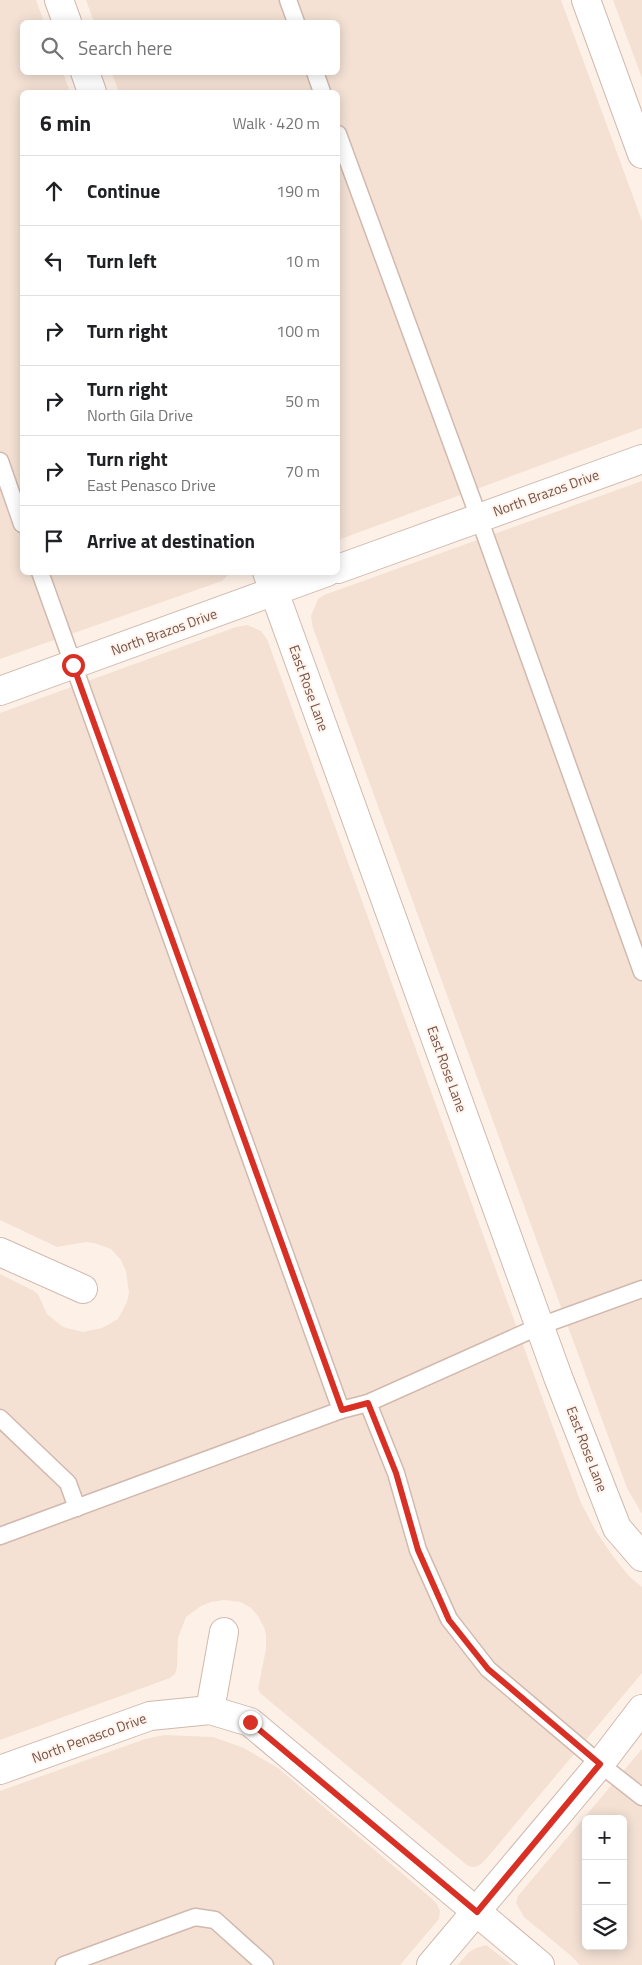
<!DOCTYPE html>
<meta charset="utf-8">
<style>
body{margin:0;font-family:"Titillium Web",sans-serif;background:#f2f2f2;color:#202124}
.controls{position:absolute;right:15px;bottom:15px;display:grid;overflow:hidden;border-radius:8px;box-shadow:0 2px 12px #0003}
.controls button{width:45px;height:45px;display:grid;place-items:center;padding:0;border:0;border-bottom:1px solid #e0e0e0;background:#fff;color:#202124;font:25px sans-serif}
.stop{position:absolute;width:15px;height:15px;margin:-11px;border:4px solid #d93025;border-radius:50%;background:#fff}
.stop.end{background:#d93025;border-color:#fff;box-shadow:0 1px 5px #0008}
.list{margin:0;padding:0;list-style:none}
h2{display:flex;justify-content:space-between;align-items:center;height:65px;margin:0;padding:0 20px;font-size:21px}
h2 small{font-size:16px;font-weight:400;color:#757577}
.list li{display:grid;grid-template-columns:32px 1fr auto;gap:15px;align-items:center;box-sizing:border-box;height:70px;padding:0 20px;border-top:1px solid #e0e0e0}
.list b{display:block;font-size:19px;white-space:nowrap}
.list p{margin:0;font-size:16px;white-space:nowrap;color:#757577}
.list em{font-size:16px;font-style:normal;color:#757577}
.icon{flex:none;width:28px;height:28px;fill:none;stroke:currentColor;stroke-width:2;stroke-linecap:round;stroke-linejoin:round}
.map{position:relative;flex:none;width:642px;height:1965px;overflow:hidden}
.search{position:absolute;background:#fff;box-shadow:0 2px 12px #0003;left:20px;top:20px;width:320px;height:55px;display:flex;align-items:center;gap:12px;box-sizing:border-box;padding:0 18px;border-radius:8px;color:#757577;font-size:19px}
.panel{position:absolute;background:#fff;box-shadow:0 2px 12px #0003;left:20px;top:90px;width:320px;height:485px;border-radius:8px}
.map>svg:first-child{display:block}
</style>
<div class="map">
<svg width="642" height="1965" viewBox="0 0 642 1965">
<rect width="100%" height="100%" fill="#fdf0e6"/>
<g fill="#f4e1d4" fill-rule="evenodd">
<polygon points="0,0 36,0 44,22 22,22 22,72 63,73 70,92 22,92 22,572 230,573 222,581 0,659"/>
<polygon points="86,0 561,0 642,221 642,428 338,540 338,92 119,92 112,73 338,72 338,22 94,22"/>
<polygon points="613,0 642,0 642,78"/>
<polygon points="642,481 642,1514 627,1488 313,628 311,616 318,599 324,595"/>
<polygon points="247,625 261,631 267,639 538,1386 581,1503 596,1531 612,1555 629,1576 642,1587 642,1673 486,1859 480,1865 474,1867 468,1866 260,1693 258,1689 266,1649 266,1635 264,1627 258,1616 251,1608 241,1602 224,1600 211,1602 201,1606 186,1617 178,1638 177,1667 175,1674 170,1678 0,1740 0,1274 34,1291 38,1294 47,1314 63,1327 83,1332 102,1328 118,1319 127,1302 129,1293 126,1271 121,1260 111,1249 94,1243 86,1242 57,1247 0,1220 0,713 236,627"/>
<polygon points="164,1735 213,1737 244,1748 278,1768 431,1898 437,1904 440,1911 439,1919 400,1965 0,1965 0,1791 145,1739"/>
<path d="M642 1749V1965H580L569 1954 524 1917 516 1903 518 1896ZM586 1819H623V1946H586Z"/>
<polygon points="486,1945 512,1965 458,1965 468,1953 476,1948"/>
</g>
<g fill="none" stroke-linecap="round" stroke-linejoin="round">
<g stroke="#d1b9ae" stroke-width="19">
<g id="service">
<polyline points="288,0 296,22"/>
<polyline points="315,72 322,92"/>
<polyline points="338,134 479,518 642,972"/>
<polyline points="0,461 22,524"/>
<polyline points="40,572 341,1410"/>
<polyline points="368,1403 396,1473 418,1550 449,1619 488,1669 600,1764 642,1797"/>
<polyline points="0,1418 68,1483 77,1508"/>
<polyline points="0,1536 341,1410 368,1403 540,1326 642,1289"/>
<polyline points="64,1965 195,1917 215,1920 265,1965"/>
</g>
</g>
<g stroke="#d1b9ae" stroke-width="30">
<g id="minor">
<polyline points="59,0 67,22"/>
<polyline points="586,0 642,154"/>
<polyline points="85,72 92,92"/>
<polyline points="338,569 642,459"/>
<polyline points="267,572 558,1377 617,1528 642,1557"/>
<polyline points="0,691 327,572"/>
<polyline points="0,1252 83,1289"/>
<polyline points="210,1710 224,1632"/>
<polyline points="0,1770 150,1716 210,1710 250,1722 540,1965"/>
<polyline points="431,1965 600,1764 642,1709"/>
</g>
</g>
<use href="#service" stroke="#fff" stroke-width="16"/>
<use href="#minor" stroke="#fff" stroke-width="28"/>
</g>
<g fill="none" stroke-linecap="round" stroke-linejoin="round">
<polyline stroke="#d93025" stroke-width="6" points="73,665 342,1410 368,1403 396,1473 418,1550 449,1620 488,1669 600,1764 477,1912 250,1722"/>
</g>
<g text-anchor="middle" stroke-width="4" stroke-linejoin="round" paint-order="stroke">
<g font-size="14" fill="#77534a" stroke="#fff5ed">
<text transform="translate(546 493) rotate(-20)" y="5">North Brazos Drive</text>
<text transform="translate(164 632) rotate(-20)" y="5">North Brazos Drive</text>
<text transform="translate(309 688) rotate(70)" y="5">East Rose Lane</text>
<text transform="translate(447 1069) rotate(70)" y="5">East Rose Lane</text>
<text transform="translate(587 1449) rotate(69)" y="5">East Rose Lane</text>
<text transform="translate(89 1738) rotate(-20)" y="5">North Penasco Drive</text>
</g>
</g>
</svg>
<div class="controls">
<button>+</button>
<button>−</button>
<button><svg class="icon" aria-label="layers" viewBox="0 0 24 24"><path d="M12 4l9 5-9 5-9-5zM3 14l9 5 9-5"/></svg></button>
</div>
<div class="stop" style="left:73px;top:665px"></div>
<div class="stop end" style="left:250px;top:1722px"></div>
<div class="search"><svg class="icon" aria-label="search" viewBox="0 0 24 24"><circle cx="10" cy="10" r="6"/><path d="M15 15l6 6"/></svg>Search here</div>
<section class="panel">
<h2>6 min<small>Walk · 420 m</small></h2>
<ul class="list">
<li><svg class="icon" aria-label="ahead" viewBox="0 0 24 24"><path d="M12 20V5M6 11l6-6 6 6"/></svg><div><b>Continue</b></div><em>190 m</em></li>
<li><svg class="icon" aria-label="left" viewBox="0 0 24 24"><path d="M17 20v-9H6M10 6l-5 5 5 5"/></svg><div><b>Turn left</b></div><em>10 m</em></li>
<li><svg class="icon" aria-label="right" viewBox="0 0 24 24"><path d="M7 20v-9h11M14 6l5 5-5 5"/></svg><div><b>Turn right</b></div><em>100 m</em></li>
<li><svg class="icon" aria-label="right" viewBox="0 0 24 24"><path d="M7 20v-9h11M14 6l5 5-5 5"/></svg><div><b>Turn right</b><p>North Gila Drive</p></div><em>50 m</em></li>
<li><svg class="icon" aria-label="right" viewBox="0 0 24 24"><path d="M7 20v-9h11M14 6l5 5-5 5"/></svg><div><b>Turn right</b><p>East Penasco Drive</p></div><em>70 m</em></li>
<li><svg class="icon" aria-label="arrive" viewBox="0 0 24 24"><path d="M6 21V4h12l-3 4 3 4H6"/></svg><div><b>Arrive at destination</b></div></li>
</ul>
</section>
</div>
